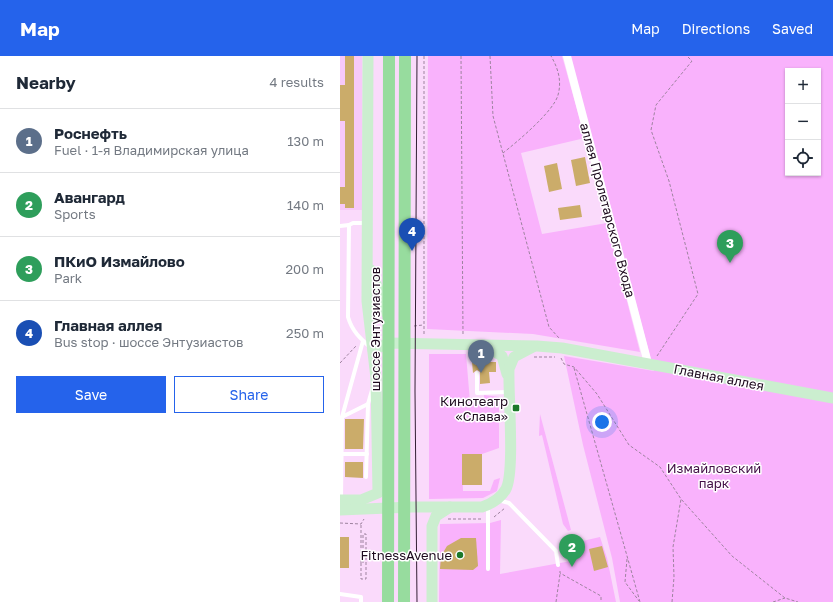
<!DOCTYPE html>
<meta charset="utf-8">
<style>
body{margin:0;font-family:"Golos Text",sans-serif;background:#f6f6f7;color:#1f2937}
.controls{position:absolute;right:12px;top:12px;display:grid;overflow:hidden;border-radius:0px;box-shadow:0 1px 3px #0004}
.controls button{width:36px;height:36px;display:grid;place-items:center;padding:0;border:0;border-bottom:1px solid #e0e1e3;background:#fff;color:#1f2937;font:20px sans-serif}
.you{position:absolute;left:262px;top:366px;width:14px;height:14px;margin:-10px;border:3px solid #fff;border-radius:50%;background:#1a73e8;box-shadow:0 0 0 6px #1a73e833}
.badge{display:grid;place-items:center;width:26px;height:26px;border-radius:50%;background:#2563eb;color:#fff;font-size:13px;font-weight:700}
.pin{position:absolute;translate:-50% -33px;filter:drop-shadow(0 1px 2px #0008)}
.pin::after{content:'';position:absolute;top:21px;width:14px;height:12px;background:inherit;clip-path:polygon(0 0,100% 0,50% 100%)}
.list{margin:0;padding:0;list-style:none}
h2{display:flex;justify-content:space-between;align-items:center;height:52px;margin:0;padding:0 16px;font-size:17px}
h2 small{font-size:13px;font-weight:400;color:#747a83}
.list li{display:grid;grid-template-columns:26px 1fr auto;gap:12px;align-items:center;box-sizing:border-box;height:64px;padding:0 16px;border-top:1px solid #e0e1e3}
.list b{display:block;font-size:15px;white-space:nowrap}
.list p{margin:0;font-size:13px;white-space:nowrap;color:#747a83}
.list em{font-size:13px;font-style:normal;color:#747a83}
.actions{display:flex;gap:8px;padding:12px 16px}
.actions a{flex:1;padding:9px 0;border:1px solid #2563eb;border-radius:0px;text-align:center;font-size:14px;color:#2563eb}
.actions .main{background:#2563eb;color:#fff}
.icon{flex:none;width:22px;height:22px;fill:none;stroke:currentColor;stroke-width:2;stroke-linecap:round;stroke-linejoin:round}
.map{position:relative;flex:none;width:493px;height:546px;overflow:hidden}
header{display:flex;align-items:center;gap:24px;box-sizing:border-box;height:56px;padding:0 20px;background:#2563eb;color:#fff}
header strong{font-size:19px}
nav{display:flex;gap:22px;margin-inline-start:auto;font-size:14px}
main{display:flex}
aside{flex:1;background:#fff}
.map>svg:first-child{display:block}
</style>
<header>
<strong>Map</strong>
<nav><a>Map</a><a>Directions</a><a>Saved</a></nav>
</header>
<main>
<aside>
<h2>Nearby<small>4 results</small></h2>
<ul class="list">
<li><span class="badge" style="background:#5c6f8a">1</span><div><b>Роснефть</b><p>Fuel · 1-я Владимирская улица</p></div><em>130 m</em></li>
<li><span class="badge" style="background:#2e9e5b">2</span><div><b>Авангард</b><p>Sports</p></div><em>140 m</em></li>
<li><span class="badge" style="background:#2e9e5b">3</span><div><b>ПКиО Измайлово</b><p>Park</p></div><em>200 m</em></li>
<li><span class="badge" style="background:#1a4fb4">4</span><div><b>Главная аллея</b><p>Bus stop · шоссе Энтузиастов</p></div><em>250 m</em></li>
</ul>
<div class="actions"><a class="main">Save</a><a>Share</a></div>
</aside>
<div class="map">
<svg width="493" height="546" viewBox="0 0 493 546">
<rect width="100%" height="100%" fill="#fadafb"/>
<rect fill="#f7c9f9" x="0" y="0" width="22" height="154"/>
<g fill="#f9b2fc" fill-rule="evenodd">
<polygon points="88,0 222,0 245,82 181,97 202,178 267,167 300,296 193,278 87,273"/>
<path d="M230 0H493V546H280L272 502 243 389 224 300 314 315ZM448 15H478V117H448Z"/>
<polygon points="89,298 126,298 130,346 144,346 144,339 159,341 159,392 142,398 122,398 123,435 150,435 154,424 160,422 157,435 143,442 89,443"/>
<polygon points="200,358 231,474 228,475 223,468 202,379 199,380"/>
<polygon points="161,464 160,518 231,505 225,489 260,481 267,502 276,546 99,546 100,468 150,467"/>
</g>
<g fill="#cbac6a">
<polygon points="5,0 14,0 14,152 5,152 5,148 0,148 0,131 5,131 5,65 0,65 0,29 5,29"/>
<polygon points="245,101 250,127 236,130 231,104"/>
<polygon points="217,107 222,133 209,136 204,110"/>
<polygon points="240,149 242,161 220,164 218,152"/>
<polygon points="132,306 136,309 139,306 156,306 156,316 149,316 150,327 140,328 140,316 137,314 133,317"/>
<polygon points="5,363 24,363 23,393 5,393"/>
<rect x="122" y="398" width="20" height="31"/>
<polygon points="5,406 23,406 23,422 5,421"/>
<rect x="0" y="481" width="9" height="31"/>
<polygon points="121,482 136,482 138,510 133,514 100,513 101,500 107,490"/>
<polygon points="262,490 268,511 254,515 249,493"/>
</g>
<g fill="none" stroke-linecap="round" stroke-linejoin="round">
<g stroke="#9e839f" stroke-width="1" stroke-dasharray="3 2" stroke-linecap="butt">
<polyline points="121,0 123,279"/>
<polyline points="150,0 153,60 209,271 219,282"/>
<path d="M163 97C177 86 214 55 218 39 222 25 218 12 211 0"/>
<polyline points="74,270 83,269"/>
<polyline points="84,278 84,0"/>
<polyline points="317,300 358,238 329,125 311,74 316,49 352,5 347,0"/>
<polyline points="194,301 215,301"/>
<polyline points="221,302 224,308 234,311 257,338 289,389 320,411 341,443 392,500 445,542 458,546"/>
<polyline points="0,307 16,290"/>
<polyline points="234,312 300,546"/>
<polyline points="154,461 165,452"/>
<polyline points="108,463 143,463"/>
<polyline points="0,467 21,468 24,463"/>
<polyline points="287,503 285,526 299,545"/>
<polyline points="21,507 21,523 26,523 26,478 23,478 23,507"/>
<polyline points="21,507 21,468"/>
<polyline points="220,515 220,517 261,540 261,546"/>
<polyline points="216,546 220,518"/>
<polyline points="332,546 334,521 333,491 341,443"/>
<polyline points="433,546 445,542"/>
</g>
<g stroke="#fff" stroke-width="4">
<path d="M27 167H13L9 169 8 261C12 275 20 282 31 292"/>
<polyline points="0,170 9,169"/>
<polyline points="136,289 136,306"/>
<polyline points="137,317 137,337 168,336"/>
<polyline points="2,361 23,285"/>
<polyline points="2,398 27,398"/>
<polyline points="26,421 28,348"/>
<polyline points="1,443 2,361 28,348 32,334"/>
<polyline points="158,444 169,447 216,495 218,509"/>
<polyline points="148,450 148,513"/>
<polyline points="0,538 21,541 21,546"/>
</g>
<polyline stroke="#fff" stroke-width="8" points="227,0 308,307"/>
<g stroke="#cbeecf" stroke-width="11">
<polyline points="31,214 47,258"/>
<polyline points="143,289 162,300 167,318"/>
<polyline points="33,294 49,287 197,290 222,292 493,342"/>
<polyline points="0,444 21,444 38,437 36,322 27,245 28,0"/>
<path d="M0 454 72 451H142C151 448 161 442 166 433 175 415 168 338 169 313L174 301 193 291"/>
<polyline points="92,546 92,470 96,460 110,451"/>
</g>
<g stroke="#97dc9e" stroke-width="12">
<polyline points="48,546 49,0"/>
<polyline points="64,546 65,0"/>
</g>
<polyline stroke="#331f34" stroke-width="1" points="77,0 75,335 77,546"/>
</g>
<g fill="#1b792a" stroke="#fff" stroke-width="1.5">
<rect x="172" y="348" width="8" height="8" rx="2"/>
<circle cx="120" cy="499" r="4"/>
</g>
<g text-anchor="middle" stroke-width="3" stroke-linejoin="round" paint-order="stroke">
<g font-size="13" fill="#1d0a1e" stroke="#fff">
<text transform="translate(268 154) rotate(75)" y="5">аллея Пролетарского Входа</text>
<text transform="translate(35 273) rotate(-90)" y="5">шоссе Энтузиастов</text>
<text transform="translate(379 321) rotate(11)" y="5">Главная аллея</text>
</g>
<g font-size="13" fill="#1d0a1e" stroke="#fff" text-anchor="end">
<text x="168" y="350">Кинотеатр<tspan x="168" dy="15">«Слава»</tspan></text>
<text x="112" y="504">FitnessAvenue</text>
</g>
<g font-size="13" fill="#441148" stroke="#fff">
<text x="374" y="417">Измайловский<tspan x="374" dy="15">парк</tspan></text>
</g>
</g>
</svg>
<div class="controls">
<button>+</button>
<button>−</button>
<button><svg class="icon" aria-label="locate" viewBox="0 0 24 24"><circle cx="12" cy="12" r="6"/><path d="M12 2v4M12 18v4M2 12h4M18 12h4"/></svg></button>
</div>
<div class="you"></div>
<div class="pin badge" style="left:141px;top:317px;background:#5c6f8a">1</div>
<div class="pin badge" style="left:232px;top:511px;background:#2e9e5b">2</div>
<div class="pin badge" style="left:390px;top:207px;background:#2e9e5b">3</div>
<div class="pin badge" style="left:72px;top:195px;background:#1a4fb4">4</div>
</div>
</main>
